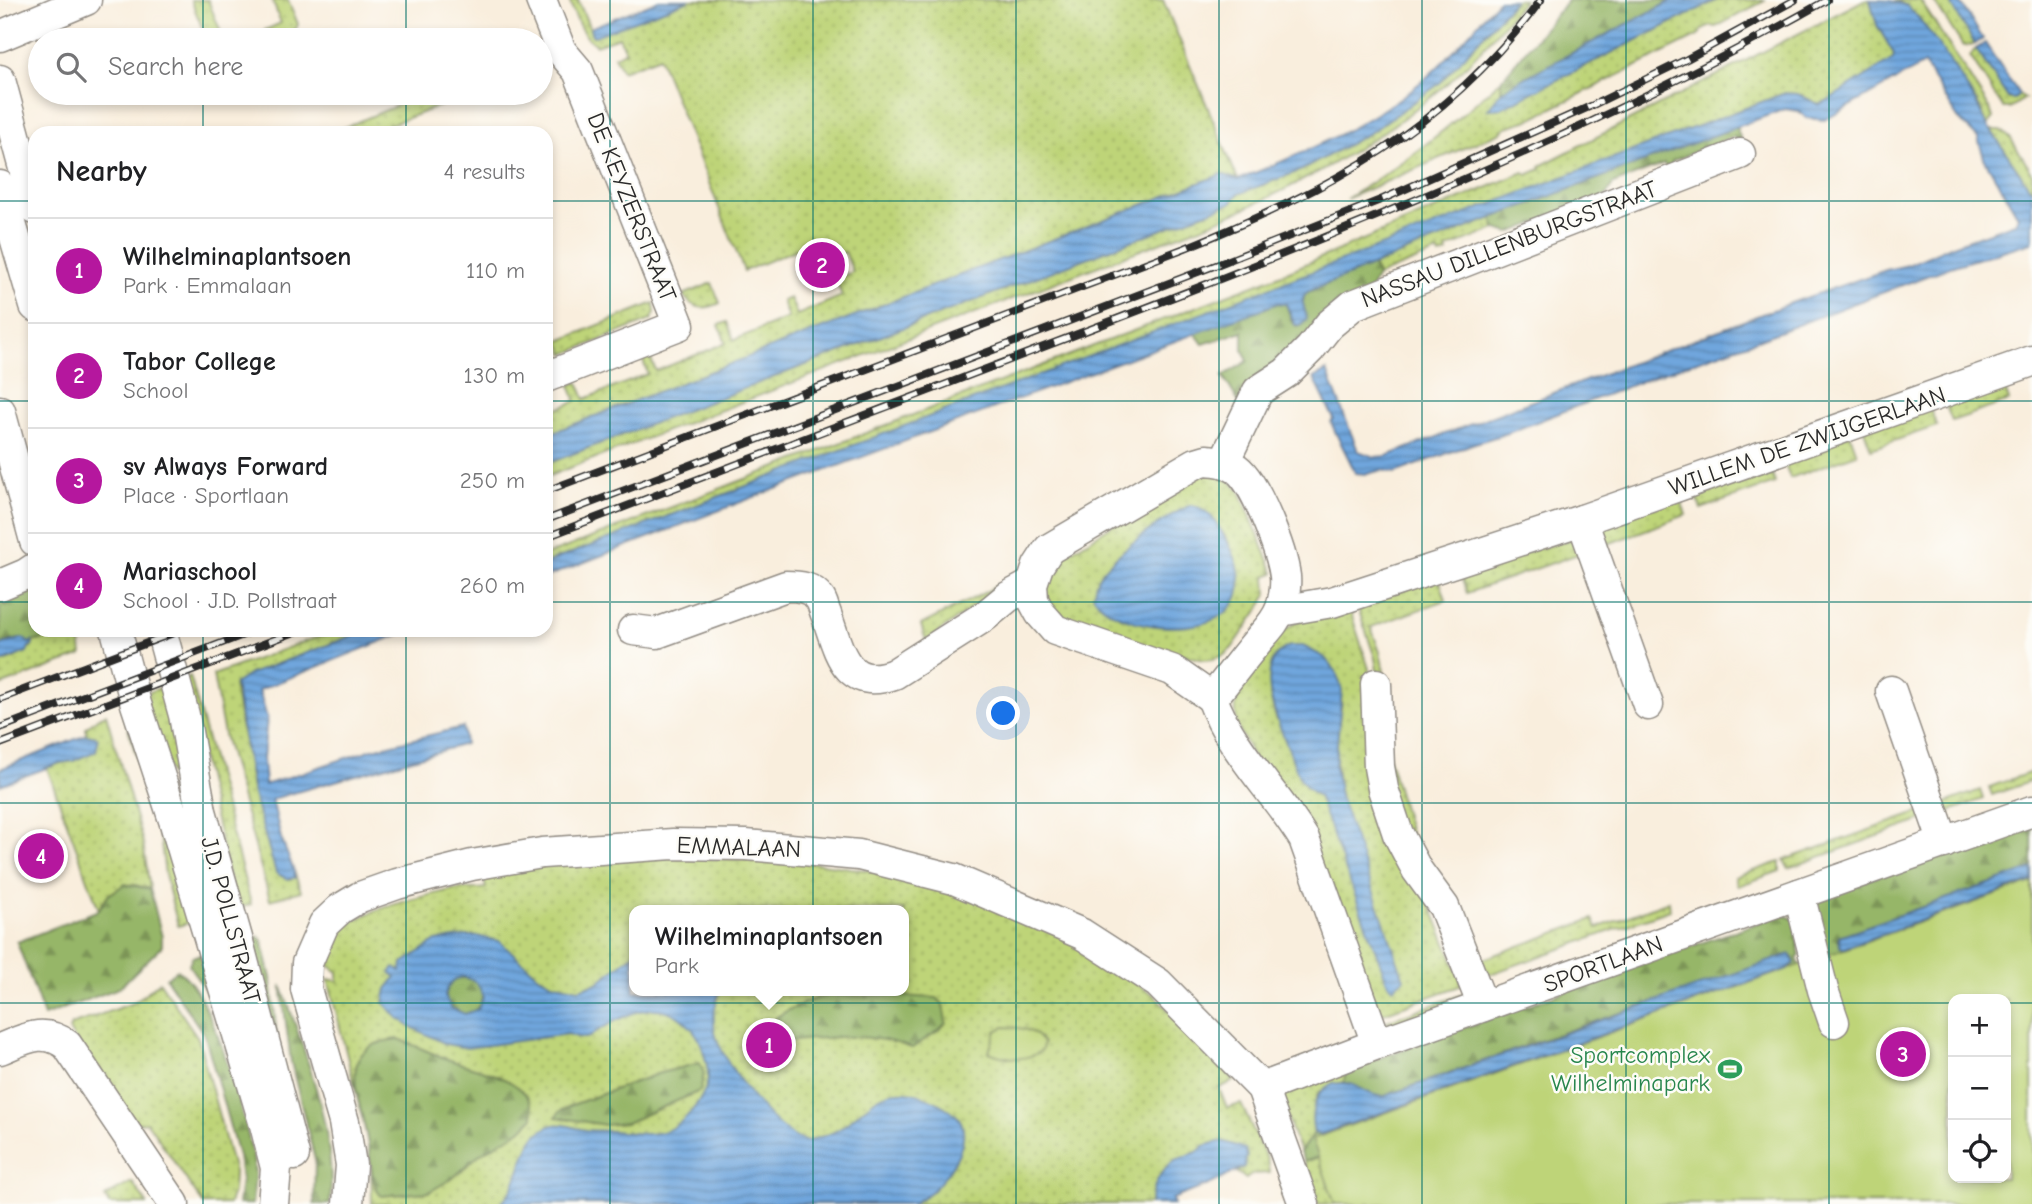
<!DOCTYPE html>
<meta charset="utf-8">
<style>
body{margin:0;font-family:"Comic Neue",sans-serif;background:#f6f6f6;color:#202124}
.controls{position:absolute;right:21px;bottom:21px;display:grid;overflow:hidden;border-radius:14px;box-shadow:0 4px 10px #0003}
.controls button{width:63px;height:63px;display:grid;place-items:center;padding:0;border:0;border-bottom:2px solid #e0e0e0;background:#fff;color:#202124;font:35px sans-serif}
.you{position:absolute;left:1004px;top:714px;width:24px;height:24px;margin:-18px;border:5px solid #fff;border-radius:50%;background:#1a73e8;box-shadow:0 0 0 10px #1a73e833}
.badge{display:grid;place-items:center;width:46px;height:46px;border-radius:50%;background:#b5179e;color:#fff;font-size:23px;font-weight:700}
.pin{position:absolute;translate:-50% -50%;border:4px solid #fff;box-shadow:0 2px 7px #0006}
.popup{position:absolute;left:629px;top:905px;width:280px;height:91px;box-sizing:border-box;display:grid;place-content:center;border-radius:14px;background:#fff;filter:drop-shadow(0 2px 5px #0005);font-size:23px;white-space:nowrap;color:#757577}
.popup b{font-size:26px;color:#202124}
.popup::after{content:'';position:absolute;left:50%;top:100%;margin-left:-14px;border:14px solid transparent;border-top-color:#fff}
.list{margin:0;padding:0;list-style:none}
h2{display:flex;justify-content:space-between;align-items:center;height:91px;margin:0;padding:0 28px;font-size:30px}
h2 small{font-size:23px;font-weight:400;color:#757577}
.list li{display:grid;grid-template-columns:46px 1fr auto;gap:21px;align-items:center;box-sizing:border-box;height:105px;padding:0 28px;border-top:2px solid #e0e0e0}
.list b{display:block;font-size:26px;white-space:nowrap}
.list p{margin:0;font-size:23px;white-space:nowrap;color:#757577}
.list em{font-size:23px;font-style:normal;color:#757577}
.icon{flex:none;width:38px;height:38px;fill:none;stroke:currentColor;stroke-width:2;stroke-linecap:round;stroke-linejoin:round}
.map{position:relative;flex:none;width:2032px;height:1204px;overflow:hidden}
.search{position:absolute;background:#fff;box-shadow:0 4px 10px #0003;left:28px;top:28px;width:525px;height:77px;display:flex;align-items:center;gap:18px;box-sizing:border-box;padding:0 24px;border-radius:38px;color:#757577;font-size:26px}
.panel{position:absolute;background:#fff;box-shadow:0 4px 10px #0003;left:28px;top:126px;width:525px;height:511px;border-radius:21px}
.map>svg:first-child{display:block}
</style>
<div class="map">
<svg width="2032" height="1204" viewBox="0 0 2032 1204">
<defs>
<pattern id="grass-dots" width="8" height="8" patternUnits="userSpaceOnUse" patternTransform="scale(1.75)"><rect width="8" height="8" fill="#bed478"/><path d="M2 2h.1M6 6h.1" fill="none" stroke="#a3b668" stroke-width="1.8" stroke-linecap="round"/></pattern>
<pattern id="forest-firs" width="22" height="20" patternUnits="userSpaceOnUse" patternTransform="scale(1.75)"><rect width="22" height="20" fill="#96b668"/><path d="M5 1l3.5 6h-7zM16 11l3.5 6h-7z" fill="#7b9456"/></pattern>
<pattern id="water-rules" width="6" height="5" patternUnits="userSpaceOnUse" patternTransform="scale(1.75)"><rect width="6" height="5" fill="#6fa6dd"/><path d="M0 2.5h6" fill="none" stroke="#5b87b3"/></pattern>
</defs>
<rect width="100%" height="100%" fill="#fdfcf7"/>
<filter id="ink" filterUnits="userSpaceOnUse"><feTurbulence type="fractalNoise" baseFrequency=".0143" numOctaves="2"/><feDisplacementMap in="SourceGraphic" scale="14" xChannelSelector="R" yChannelSelector="G"/><feConvolveMatrix kernelMatrix="1 2 1 2 8 2 1 2 1" color-interpolation-filters="sRGB"/></filter>
<filter id="wash" filterUnits="userSpaceOnUse"><feTurbulence type="fractalNoise" baseFrequency=".00686" numOctaves="4" result="noise"/><feDisplacementMap in="SourceGraphic" scale="28" xChannelSelector="R" yChannelSelector="G"/><feGaussianBlur stdDeviation="1.57" result="paint"/><feColorMatrix in="noise" values="0 0 0 0 0 0 0 0 0 0 0 0 0 0 0 0 0 1.4 0 .05"/><feComposite in="paint" operator="in"/></filter>
<g filter="url(#wash)">
<rect width="100%" height="100%" fill="#f9eedd"/>
<g fill="url(#grass-dots)" stroke="#748052" stroke-width="2" fill-rule="evenodd">
<polygon points="191,0 208,0 224,40 207,40"/>
<polygon points="272,0 288,0 298,24 296,29 268,40 262,36 265,30 281,23"/>
<path d="M569 0H578L593 36 689 0H1163L1238 180 1222 174 546 435V414L576 401 570 385 578 382 585 399 648 374 642 358 649 355 656 371 726 343 719 325 727 322 734 340 788 318 782 301 790 298 797 315 842 296 835 278 853 272 845 252 827 259 819 240 744 271 659 57 622 71 614 56 626 51 619 37 596 45C580 35 576 17 569 0Z"/>
<path d="M1515 0H1524C1496 34 1466 70 1431 97 1358 155 1283 194 1198 228L546 477V464L1231 203 1238 194 1302 170 1371 132 1438 84Z"/>
<path d="M1717 0H1766L1716 27 1711 26 1702 30 1698 36 1526 121 1506 127 1501 132 1346 199C1405 163 1450 127 1501 80V92L1489 109 1501 108Z"/>
<polygon points="1864,0 1870,0 1877,25 1894,54 1893,60 1820,105 1798,94 1785,93 546,563 546,555 1277,276 1524,172 1527,175 1541,169 1540,166"/>
<polygon points="1895,0 1920,0 1990,109 1993,118 1987,125 1981,109 1918,17 1907,6"/>
<polygon points="1933,0 1950,0 1975,44 1963,46"/>
<polygon points="1976,49 2009,99 2018,94 2025,98 2010,108 2003,108 1970,56"/>
<polygon points="427,93 475,93 367,133 331,133"/>
<polygon points="1991,130 2001,130 2011,139 2032,173 2032,191"/>
<polygon points="1492,218 1496,229 1446,249 1447,253 1440,256 1438,252 1377,276 1373,265"/>
<path d="M712 283 720 303C705 310 693 310 683 295Z"/>
<polygon points="654,303 655,313 651,320 565,354 559,341"/>
<polygon points="2002,380 2009,401 1952,421 1944,401"/>
<polygon points="1929,406 1937,426 1871,449 1864,429"/>
<polygon points="1850,434 1857,454 1790,478 1783,458"/>
<polygon points="1768,463 1775,483 1701,509 1694,489"/>
<path d="M1220 473 1239 489 1274 573 1266 576 1267 594 1264 602 1232 648 1224 655 1213 659 1203 660 1184 655 1181 663 1052 613 1043 582 1049 565 1191 476ZM1185 508 1212 517 1227 539 1238 565 1223 614C1213 618 1203 623 1192 625 1162 631 1123 621 1098 603L1097 580 1114 559 1131 545Z"/>
<polygon points="1679,495 1686,515 1602,546 1601,534 1608,522"/>
<polygon points="1575,538 1584,552 1467,593 1459,572"/>
<polygon points="1015,577 926,641 921,625"/>
<polygon points="1439,578 1446,600 1371,627 1380,652 1387,686 1379,682 1375,658 1357,605"/>
<path d="M1350 610 1370 672 1368 685 1430 904 1463 985 1378 1015 1237 725C1236 718 1235 711 1236 704 1240 670 1280 625 1312 616 1324 613 1338 612 1350 610ZM1273 660 1342 702C1335 736 1334 762 1340 796H1318L1301 779 1275 715 1270 696V677Z"/>
<polygon points="79,630 82,655 0,686 0,663 14,658 33,645 33,641"/>
<polygon points="337,630 368,630 250,674 234,686 253,794 276,872 287,879 295,878 294,871 301,891 270,900 224,735 213,675 320,636 334,634"/>
<polygon points="190,676 251,904 236,909 184,679"/>
<polygon points="168,685 222,913 141,695"/>
<polygon points="121,703 196,921 178,926 165,875 161,843"/>
<polygon points="106,714 143,843 150,889 132,884 107,896 99,910 47,768 60,763 74,761 97,737 86,735 86,728 98,717"/>
<polygon points="2032,772 2032,781 1992,795 1989,787"/>
<polygon points="1980,790 1983,799 1945,813 1942,804"/>
<polygon points="1920,812 1923,820 1789,868 1787,866 1784,860"/>
<path d="M635 857 800 861 894 874 975 899 1059 934 1154 995 1226 1070 1234 1081 1219 1088 1227 1108 1241 1104 1267 1159 1269 1173 1252 1174 1246 1179 1237 1172 1244 1167 1166 1190 1169 1204H372L371 1160 366 1133 328 979 338 981V972L328 965C331 953 334 940 343 930 361 909 426 896 455 889 466 888 475 890 486 888L483 876 565 862ZM634 910H904V991H634Z"/>
<polygon points="1780,862 1780,871 1738,886 1735,877"/>
<polygon points="1669,901 1670,910 1482,977 1475,962 1593,919 1597,928"/>
<polygon points="160,982 198,1038 234,1172 233,1192 229,1204 203,1204 147,1122 131,1124 69,1030 71,1025 133,1003"/>
<polygon points="1463,994 1459,1002 1393,1025 1384,1022"/>
<polygon points="1346,1070 1344,1082 1330,1086 1318,1093 1313,1112 1314,1133 1300,1152 1282,1103 1285,1092"/>
<polygon points="1321,1156 1338,1204 1318,1204 1304,1162"/>
<polygon points="132,1182 147,1204 109,1204 105,1197"/>
</g>
<g fill="url(#forest-firs)" stroke="#60704a" stroke-width="2">
<polygon points="1568,0 1673,0 1518,81 1501,92 1501,80"/>
<polygon points="1736,127 1742,142 1738,143 1735,136 1672,161 1673,165 1666,168 1664,164 1613,184 1606,196 1510,233 1496,229 1492,218"/>
<polygon points="1373,265 1377,276 1371,288 1241,406 1223,376 1248,361 1243,350 1243,331 1203,344 1195,333 1278,303 1286,304 1292,322 1297,326 1305,293"/>
<path d="M35 586V630H79L29 643C19 636 11 641 0 645V599Z"/>
<polygon points="2032,821 2032,869 1839,936 1838,940 1844,948 1990,896 1993,901 1834,966 1807,912 1814,899"/>
<polygon points="125,884 150,889 162,937 162,946 119,988 44,1016 17,942 99,910 107,896"/>
<polygon points="1782,914 1794,919 1800,956 1797,958 1806,982 1304,1162 1300,1152 1314,1133 1319,1135 1657,1016 1795,963 1792,956 1573,1029 1385,1096 1374,1096 1344,1082 1346,1070"/>
<polygon points="259,937 262,939 271,978 277,1037 245,941"/>
<polygon points="204,953 216,1006 189,965 192,957"/>
<path d="M177 970C212 989 244 1116 253 1157L255 1175 252 1204H238L241 1180 238 1156 205 1036 166 978Z"/>
<circle cx="464" cy="996" r="18"/>
<path d="M281 985C305 1051 337 1133 330 1204H314L315 1160 291 1062Z"/>
<path d="M877 995 937 998 943 1004 946 1023 939 1030 912 1048C865 1029 818 1039 768 1044L764 1036C766 1031 768 1025 772 1021 784 1010 811 999 827 996 844 994 860 998 877 995Z"/>
<path d="M399 1039C416 1046 433 1054 450 1060 477 1070 536 1079 533 1118L521 1130 480 1154 453 1178 429 1192 381 1196C370 1182 371 1157 367 1139 360 1097 332 1044 399 1039Z"/>
<polygon points="700,1063 704,1074 700,1091 626,1123 605,1125 556,1117 560,1111 572,1105 660,1073"/>
</g>
<g fill="#bed478" stroke="#748052" stroke-width="2" fill-rule="evenodd">
<path d="M2032 882V1204H1335L1312 1139ZM1953 999H2006V1178H1953Z"/>
<path d="M1004 1027C1020 1027 1034 1029 1043 1043L1042 1050C1027 1062 1006 1059 989 1052L996 1031Z"/>
</g>
<g fill="url(#water-rules)" stroke="#4d6884" stroke-width="2" fill-rule="evenodd">
<polygon points="659,0 689,0 595,36 592,35 590,29 592,27"/>
<path d="M1499 0H1515L1439 84 1371 132 1302 170 1238 194 1231 203 546 464V435L1222 174 1238 180C1303 153 1366 127 1421 82 1450 58 1474 27 1499 0Z"/>
<polygon points="1673,0 1717,0 1501,108 1488,109 1501,92 1518,81"/>
<path d="M1870 0C1883 0 1895 0 1907 6 1922 17 1979 102 1984 120L2032 191V242L1950 267 1760 339 1662 373 1508 433 1472 444 1395 473 1382 470 1367 474 1355 473C1348 455 1338 440 1331 422L1334 419 1314 378 1327 371 1358 451 1375 457 1387 456 1791 303 1886 270 1908 265 1953 245 2015 223 2018 216 1984 158 1978 138 1958 118 1924 64 1825 120 1806 118 1799 111 1785 109 1492 218 1309 291C1297 298 1306 309 1307 319L1300 325H1295L1286 304 1278 303 754 497 546 577V563C958 404 1371 248 1785 93L1798 94 1820 105 1893 59 1894 54 1877 25Z"/>
<polygon points="1955,0 1959,0 1983,39 1975,44 1952,6"/>
<polygon points="1985,43 2019,94 2014,99 2008,98 1976,49"/>
<path d="M1191 505C1208 508 1216 522 1224 536 1293 648 1119 642 1093 595 1095 589 1095 583 1098 578 1112 555 1166 516 1191 505Z"/>
<polygon points="368,630 410,630 259,690 267,718 263,759 265,785 373,749 463,727 465,744 272,799 281,838 294,871 295,878 287,879 276,873 253,794 235,684 250,674"/>
<polygon points="23,638 29,643 32,641 33,645 29,647 27,652 0,663 0,645"/>
<path d="M1290 646H1303L1324 657 1336 671 1342 690 1335 767 1340 796 1404 979 1393 988 1388 984 1318 796C1312 792 1306 787 1302 781 1296 772 1293 760 1289 750 1278 723 1250 661 1290 646Z"/>
<polygon points="86,735 97,737 98,742 96,751 73,761 60,763 0,785 0,769"/>
<polygon points="2032,869 2032,881 1844,948 1840,947 1839,936"/>
<path d="M466 936H477L499 941 539 976 552 983 579 989 597 983 634 954V991H720C715 1004 712 1018 715 1032 720 1060 776 1135 805 1141 811 1142 814 1138 820 1137 846 1131 855 1113 876 1099 902 1082 934 1098 955 1114 967 1124 964 1140 959 1153 953 1166 941 1183 931 1192 925 1197 918 1199 913 1204H501C505 1198 510 1193 513 1187 521 1170 527 1140 541 1131 558 1119 568 1127 586 1130 595 1131 604 1130 613 1131 649 1135 669 1140 694 1108 713 1084 710 1071 701 1044 697 1031 680 1015 667 1011 645 1003 616 1020 597 1031 594 1033 592 1036 589 1037 582 1040 574 1036 568 1034L467 1048 446 1044 413 1028 398 1018 384 1003 387 989 396 977 390 973 394 967 401 971 403 963 436 941ZM462 977C475 979 480 985 483 997L478 1009 465 1014 451 1008 445 996C447 986 452 980 462 977Z"/>
<path d="M1790 954 1795 963 1787 969 1319 1135 1314 1133C1309 1113 1315 1083 1342 1083 1358 1082 1368 1098 1385 1096Z"/>
<path d="M1222 1141 1245 1149 1247 1156 1244 1167 1211 1184 1172 1199 1174 1204H1150C1153 1185 1161 1167 1179 1158 1188 1154 1198 1155 1203 1146Z"/>
</g>
</g>
<g filter="url(#ink)">
<g fill="none" stroke-linecap="round" stroke-linejoin="round">
<g stroke="#928c84" stroke-width="33">
<g id="minor">
<polyline points="541,0 561,51 578,71 679,325 546,377"/>
<polyline points="0,36 86,0"/>
<polyline points="0,80 35,209"/>
<polyline points="0,186 35,306"/>
<polyline points="0,411 35,541"/>
<path d="M1206 460C1218 461 1227 462 1237 469 1256 483 1282 552 1285 576 1286 587 1284 598 1281 608 1276 622 1265 632 1256 643 1241 661 1227 680 1212 698L1172 670 1055 630 1040 613 1033 600 1032 584 1038 566 1049 549 1196 463Z"/>
<polyline points="1224,462 1258,391 1286,373 1310,349 1329,325 1353,305 1740,154"/>
<polyline points="1582,520 1648,705"/>
<polyline points="0,585 26,574 35,568"/>
<polyline points="1280,611 1332,602 1582,520 2032,361"/>
<polyline points="116,630 136,704 174,820 265,1125 276,1168 273,1204"/>
<polyline points="161,630 184,715 201,811 237,938 294,1155"/>
<path d="M633 630 657 633 786 586C799 586 813 587 820 599 823 603 824 610 826 614 839 650 845 692 894 674L985 616 1008 597 1032 584"/>
<polyline points="1376,684 1379,767 1383,789 1398,834 1417,870 1444,907 1483,1006"/>
<polyline points="1891,691 1944,843"/>
<path d="M1212 698C1231 751 1275 791 1304 839L1377 1044"/>
<polyline points="1799,894 1823,990 1834,1022"/>
<path d="M0 1049C25 1039 43 1027 67 1045L174 1204"/>
<polyline points="1262,1088 1377,1044 2032,811"/>
<polyline points="348,1204 351,1165 344,1122 306,989 307,963 324,924 340,909 360,897 397,884 472,865 542,853 673,844 746,845 859,855 954,879 1082,934 1158,983 1262,1088 1304,1204"/>
</g>
</g>
<use href="#minor" stroke="#fff" stroke-width="30"/>
<g stroke="#2b2b2b" stroke-width="8">
<g id="rail">
<path d="M546 491 1185 248C1331 189 1445 129 1541 0"/>
<polyline points="546,520 1219,264 1383,199 1591,106 1687,59 1795,0"/>
<path d="M546 537C727 468 908 399 1088 330 1342 233 1591 134 1827 0"/>
<polyline points="0,699 181,630"/>
<polyline points="0,728 256,630"/>
<polyline points="0,744 300,630"/>
</g>
</g>
<use href="#rail" stroke="#fdfcf7" stroke-width="5" stroke-dasharray="16" stroke-linecap="butt"/>
</g>
</g>
<path fill="none" stroke="#0f766e" stroke-width="2" stroke-opacity="0.55" d="M203 0V40M406 0V40M610 0V1204M813 0V1204M1016 0V1204M1219 0V1204M1422 0V1204M1626 0V1204M1829 0V1204M203 93V133M406 93V133M0 201H35M546 201H2032M0 401H35M546 401H2032M0 602H35M546 602H2032M203 630V1204M406 630V1204M0 803H2032M0 1003H1953M2006 1003H2032"/>
<defs>
<g id="stadium-bare" transform="scale(1.89)"><path d="M0-5a6.5 5 0 1 0 0 10a6.5 5 0 1 0 0-10ZM-3.5-1.8h7v3.6h-7Z" fill="#2e9e5b" stroke="#fdfcf7" stroke-width="2.5" paint-order="stroke"/></g>
</defs>
<g fill-rule="evenodd">
<use href="#stadium-bare" x="1730" y="1069"/>
</g>
<g text-anchor="middle" stroke-width="5" stroke-linejoin="round" paint-order="stroke">
<g font-size="24" fill="#2b2b2b" stroke="#fdfcf7">
<text transform="translate(632 207) rotate(68)" y="8">DE KEYZERSTRAAT</text>
<text transform="translate(1509 244) rotate(-21)" y="8">NASSAU DILLENBURGSTRAAT</text>
<text transform="translate(1807 441) rotate(-19)" y="8">WILLEM DE ZWIJGERLAAN</text>
<text transform="translate(739 847) rotate(2)" y="8">EMMALAAN</text>
<text transform="translate(231 920) rotate(75)" y="8">J.D. POLLSTRAAT</text>
<text transform="translate(1603 964) rotate(-20)" y="8">SPORTLAAN</text>
</g>
<g font-size="24" fill="#27864d" stroke="#fdfcf7" text-anchor="end">
<text x="1710" y="1063">Sportcomplex<tspan x="1710" dy="28">Wilhelminapark</tspan></text>
</g>
</g>
</svg>
<div class="controls">
<button>+</button>
<button>−</button>
<button><svg class="icon" aria-label="locate" viewBox="0 0 24 24"><circle cx="12" cy="12" r="6"/><path d="M12 2v4M12 18v4M2 12h4M18 12h4"/></svg></button>
</div>
<div class="you"></div>
<div class="pin badge" style="left:769px;top:1045px">1</div>
<div class="popup"><b>Wilhelminaplantsoen</b>Park</div>
<div class="pin badge" style="left:822px;top:265px">2</div>
<div class="pin badge" style="left:1903px;top:1054px">3</div>
<div class="pin badge" style="left:41px;top:856px">4</div>
<div class="search"><svg class="icon" aria-label="search" viewBox="0 0 24 24"><circle cx="10" cy="10" r="6"/><path d="M15 15l6 6"/></svg>Search here</div>
<section class="panel">
<h2>Nearby<small>4 results</small></h2>
<ul class="list">
<li><span class="badge">1</span><div><b>Wilhelminaplantsoen</b><p>Park · Emmalaan</p></div><em>110 m</em></li>
<li><span class="badge">2</span><div><b>Tabor College</b><p>School</p></div><em>130 m</em></li>
<li><span class="badge">3</span><div><b>sv Always Forward</b><p>Place · Sportlaan</p></div><em>250 m</em></li>
<li><span class="badge">4</span><div><b>Mariaschool</b><p>School · J.D. Pollstraat</p></div><em>260 m</em></li>
</ul>
</section>
</div>
